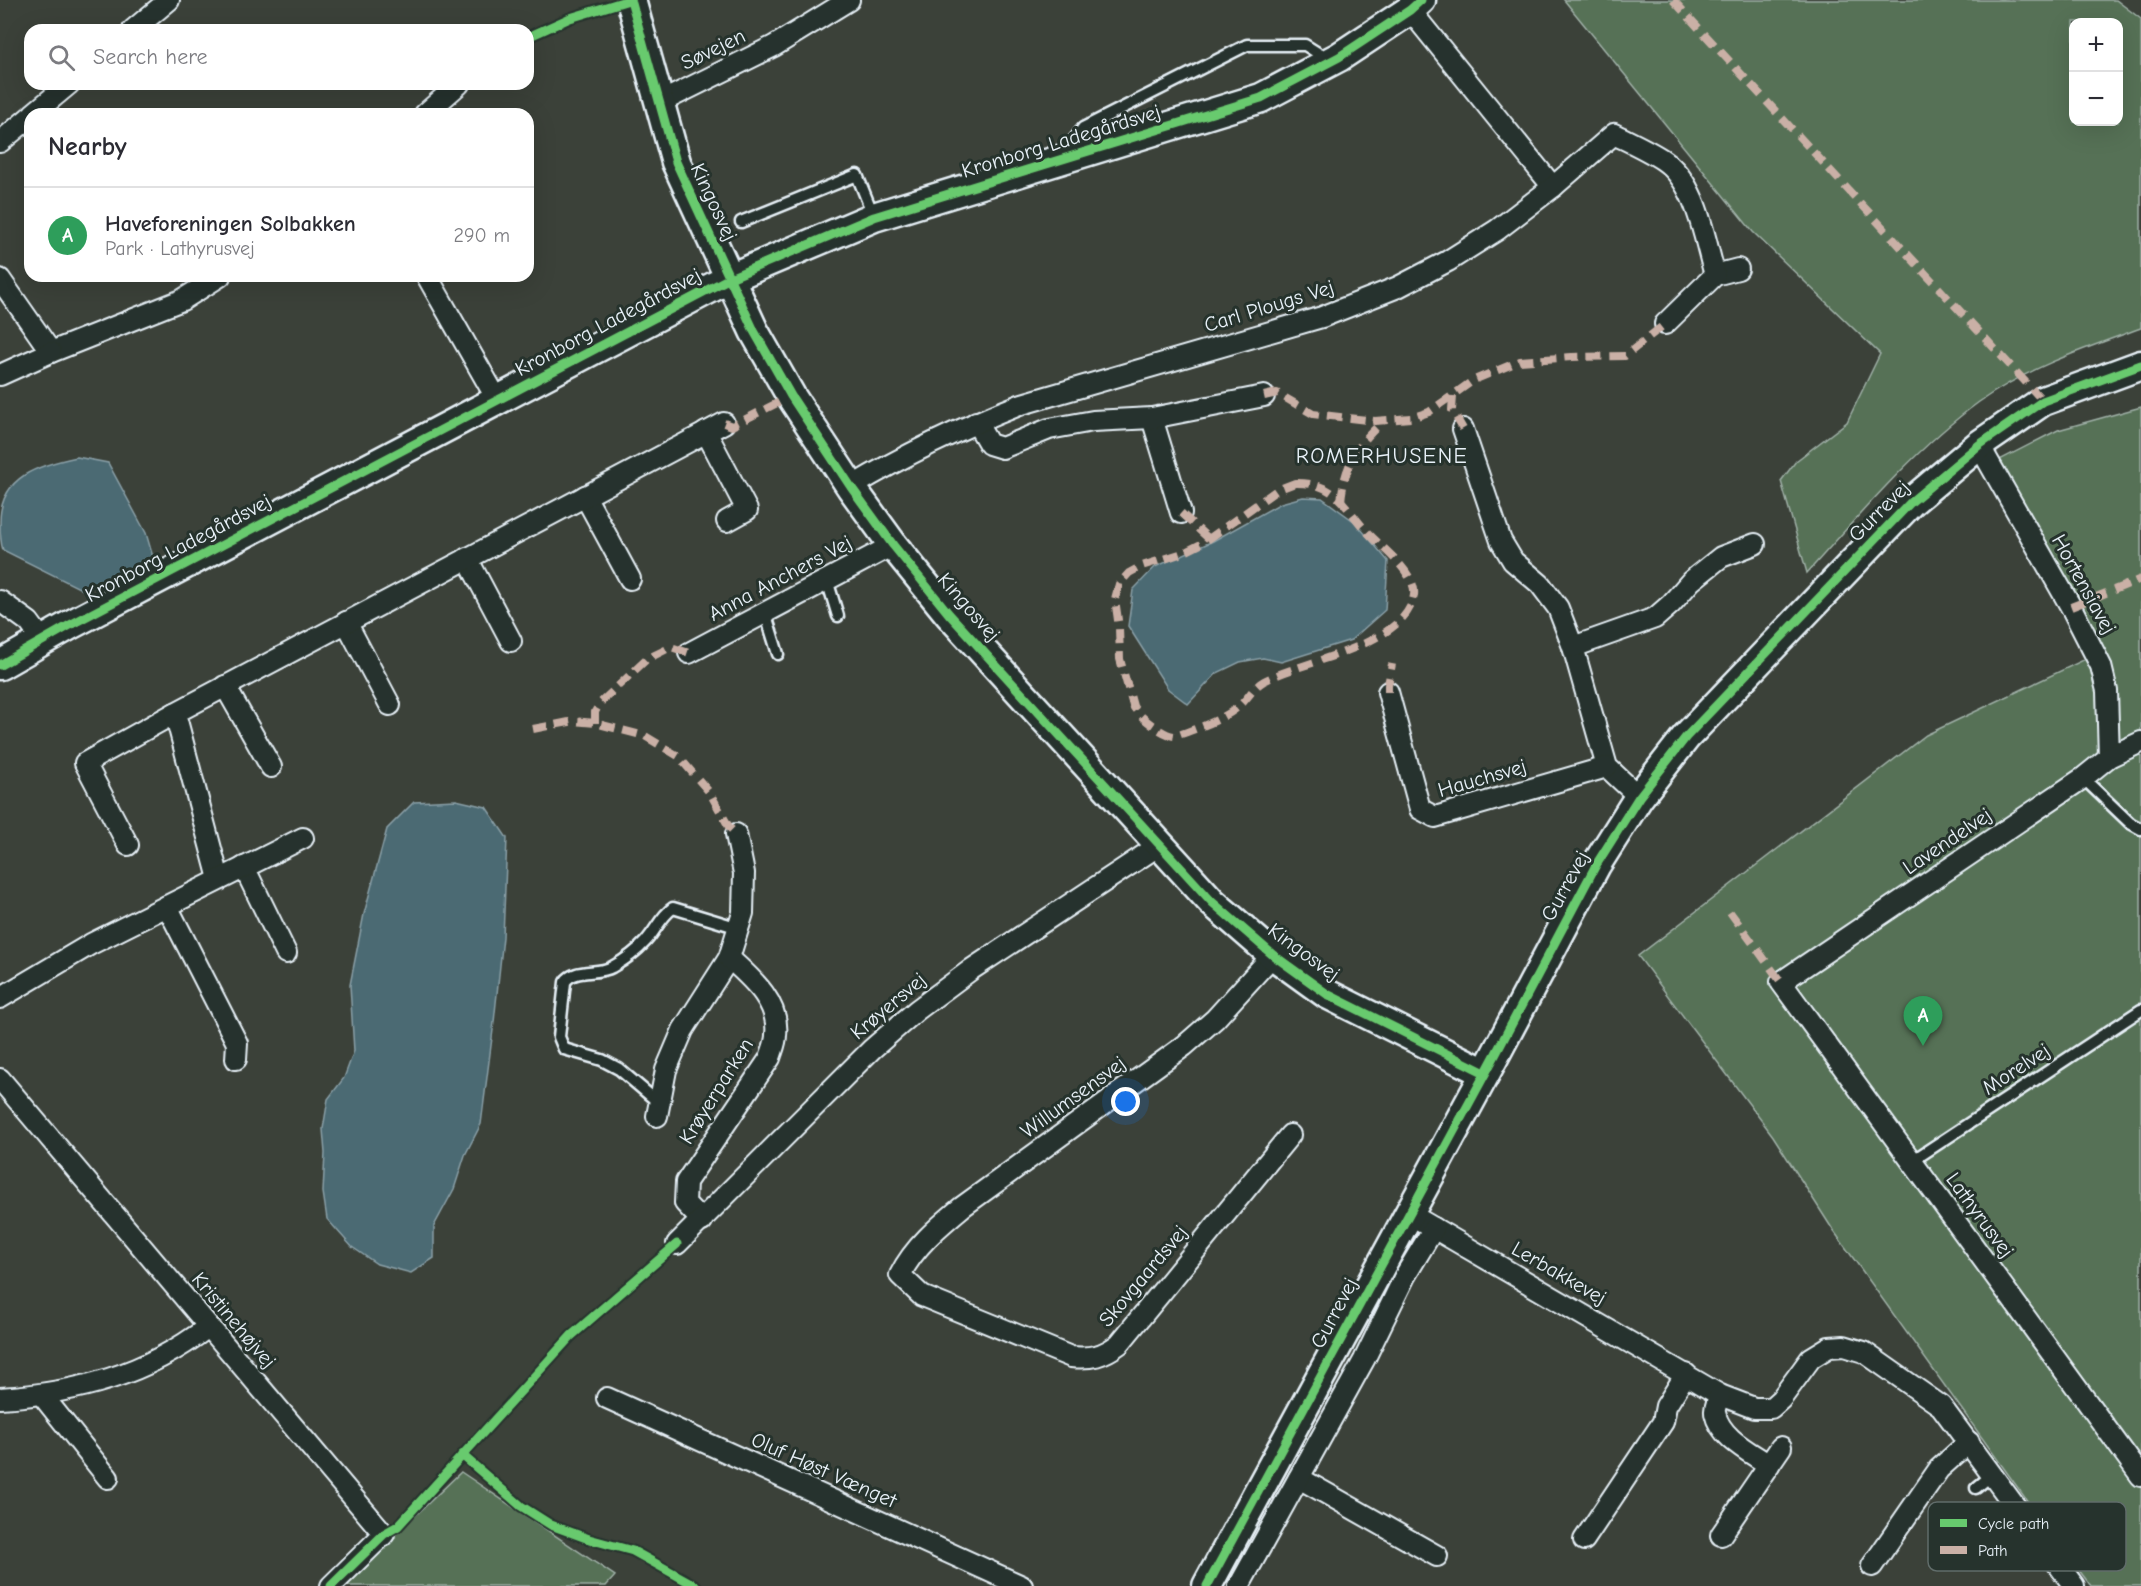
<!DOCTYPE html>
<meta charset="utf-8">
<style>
body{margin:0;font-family:"Comic Neue",sans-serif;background:#f7f7f7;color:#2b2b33}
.controls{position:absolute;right:18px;top:18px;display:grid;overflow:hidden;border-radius:12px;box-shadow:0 6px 24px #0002}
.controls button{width:54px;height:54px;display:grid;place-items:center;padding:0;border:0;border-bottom:2px solid #e1e1e2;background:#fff;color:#2b2b33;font:30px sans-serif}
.you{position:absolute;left:1126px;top:1102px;width:21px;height:21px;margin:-15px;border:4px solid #fff;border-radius:50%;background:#1a73e8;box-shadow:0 0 0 9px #1a73e833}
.badge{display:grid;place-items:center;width:39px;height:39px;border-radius:50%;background:#8a764a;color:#fff;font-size:20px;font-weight:700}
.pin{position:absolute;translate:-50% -50px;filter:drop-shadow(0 2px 3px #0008)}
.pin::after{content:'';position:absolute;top:32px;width:21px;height:18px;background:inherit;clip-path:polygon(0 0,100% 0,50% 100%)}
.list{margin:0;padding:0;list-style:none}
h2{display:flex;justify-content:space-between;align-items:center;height:78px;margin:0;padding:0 24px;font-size:26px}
h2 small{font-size:20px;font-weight:400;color:#7c7c81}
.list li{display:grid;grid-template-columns:39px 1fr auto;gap:18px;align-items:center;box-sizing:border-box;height:96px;padding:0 24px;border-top:2px solid #e1e1e2}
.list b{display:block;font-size:22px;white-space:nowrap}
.list p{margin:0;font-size:20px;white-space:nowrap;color:#7c7c81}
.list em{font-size:20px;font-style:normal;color:#7c7c81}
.icon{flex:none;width:33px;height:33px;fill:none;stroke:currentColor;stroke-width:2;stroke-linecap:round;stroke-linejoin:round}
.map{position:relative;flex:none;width:2141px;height:1586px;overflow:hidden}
.search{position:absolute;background:#fff;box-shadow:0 6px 24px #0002;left:24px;top:24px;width:510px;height:66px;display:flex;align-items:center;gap:15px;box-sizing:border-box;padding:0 21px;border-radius:18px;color:#7c7c81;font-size:22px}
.panel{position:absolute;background:#fff;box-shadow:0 6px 24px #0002;left:24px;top:108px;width:510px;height:174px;border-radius:18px}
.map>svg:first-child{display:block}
</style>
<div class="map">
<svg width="2141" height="1586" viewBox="0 0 2141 1586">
<rect width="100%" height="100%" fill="#3b4139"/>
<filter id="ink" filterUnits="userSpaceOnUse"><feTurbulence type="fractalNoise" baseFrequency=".0167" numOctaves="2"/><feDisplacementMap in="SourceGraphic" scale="12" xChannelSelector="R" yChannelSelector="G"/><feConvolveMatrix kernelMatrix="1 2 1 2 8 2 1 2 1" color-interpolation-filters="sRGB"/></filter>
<g filter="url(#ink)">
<g fill="#577157" stroke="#a0b1a8" stroke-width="1.5" fill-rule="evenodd">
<path d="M1564 0H2116L2141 19V328C2086 348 2027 368 1979 402 1916 448 1859 515 1807 573L1781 481 1796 461 1847 422 1880 354 1753 232ZM2118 22V122H2074V22Z"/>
<polygon points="2141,407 2141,1586 2091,1586 2041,1520 1833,1230 1773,1136 1638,956 1926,735 2088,658 1982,469 2058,430"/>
<polygon points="461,1472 615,1576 606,1586 342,1586"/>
</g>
<g fill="#4c6a73" stroke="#8aa0a8" stroke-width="1.5">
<path d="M77 457 108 463 146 533 153 557 85 591 3 550C0 541 0 532 0 522 0 476 39 465 77 457Z"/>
<polygon points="1303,497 1322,498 1355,522 1388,561 1385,610 1351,640 1281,662 1263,658 1240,662 1217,673 1188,704 1168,689 1128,626 1133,590 1155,567 1213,541 1281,503"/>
<polygon points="456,800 486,807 507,838 503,937 494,1022 481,1124 465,1155 454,1189 434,1226 434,1258 411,1273 377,1264 352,1247 327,1219 323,1192 325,1153 323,1129 328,1099 344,1078 354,1051 350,985 364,914 387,829 414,802"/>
</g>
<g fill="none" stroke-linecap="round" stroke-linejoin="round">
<g stroke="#e8f1f8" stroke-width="15">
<g id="lane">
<polyline points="1065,151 1083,128 1247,45 1305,45 1329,60"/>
<polyline points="741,222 857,175 874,217"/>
<polyline points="827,580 838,616"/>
<polyline points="765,612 778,654"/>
<polyline points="2083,778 2130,823 2141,829"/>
<path d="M659 1103 619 1069 602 1060 564 1049 559 1037 565 982C573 968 599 975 612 967 625 960 637 951 646 941 656 930 661 916 673 908L739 928"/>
<polyline points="1912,1161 2141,1010"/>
<polyline points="1976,1488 1993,1474"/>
</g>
</g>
<g stroke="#e8f1f8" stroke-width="24">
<g id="street">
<polyline points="1410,10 1553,187"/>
<polyline points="133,30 169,0"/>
<polyline points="659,103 774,46 849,0"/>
<polyline points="33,114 69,84"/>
<polyline points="425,114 459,84"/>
<polyline points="0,142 30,117"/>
<polyline points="427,276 498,401"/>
<polyline points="0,279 51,352 182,300 220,276"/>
<polyline points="1665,324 1715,275 1738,269"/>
<polyline points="0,375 51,352"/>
<polyline points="1152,418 1181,513"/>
<polyline points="976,422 989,444 1002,448 1049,429 1093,421 1152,418 1264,396"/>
<polyline points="1463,429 1501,541 1513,561 1540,584 1558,608 1573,647 1607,767 1639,797"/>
<polyline points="706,432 747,510 727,521"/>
<polyline points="1979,445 2071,607 2101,666 2107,691 2109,757"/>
<path d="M851 487C906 454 963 427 1022 404L1322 317 1398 287 1448 261 1497 230 1553 187 1614 134C1630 142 1648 150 1663 160 1697 183 1704 238 1715 275"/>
<polyline points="585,496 630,579"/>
<polyline points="467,558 511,641"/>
<polyline points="0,601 29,622 43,641"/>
<polyline points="346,622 390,705"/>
<polyline points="1573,647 1655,618 1671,604 1691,581 1721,557 1755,544"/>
<polyline points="689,653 893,545"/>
<polyline points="225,686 271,767"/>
<polyline points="1388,692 1420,809 1435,817 1607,767"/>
<polyline points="2141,742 2109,757 2083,778 1781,982 2141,1476"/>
<polyline points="128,845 85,763 175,713"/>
<polyline points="244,867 286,953"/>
<polyline points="219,879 175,713 724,423"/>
<polyline points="167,906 237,1043 236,1059"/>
<path d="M1273 955 1215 1019 1184 1046 962 1207C938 1227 914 1247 900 1275L922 1296 1071 1357C1091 1359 1103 1356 1119 1344L1290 1135"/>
<polyline points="0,998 91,944 303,838"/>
<polyline points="0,1079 384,1534 331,1586"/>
<polyline points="657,1116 666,1070 683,1030 729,958 743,913 744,873 736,834"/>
<polyline points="1408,1213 1720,1395 1754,1408 1771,1408 1781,1399 1811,1358 1829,1347 1844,1346 1864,1352 1941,1406 2074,1586"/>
<path d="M702 1221 685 1203 686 1182 770 1058C772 1051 776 1043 776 1035 780 1002 751 978 729 958"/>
<polyline points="677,1244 872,1049 917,1010 972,969 1161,844"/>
<polyline points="42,1395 108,1478"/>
<path d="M1720 1395C1718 1400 1714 1408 1715 1413 1720 1438 1750 1452 1769 1465"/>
<path d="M0 1398C77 1393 146 1375 208 1327"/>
<polyline points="607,1398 1022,1586"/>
<polyline points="1299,1478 1437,1556"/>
<polyline points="1721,1535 1781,1447"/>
<polyline points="1584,1540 1663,1422 1666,1406 1686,1374"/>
<polyline points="1872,1566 1939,1469 1969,1442"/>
<polyline points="1239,1586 1364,1360 1405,1276 1434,1228"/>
</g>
</g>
<g stroke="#e8f1f8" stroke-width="33">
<g id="secondary">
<polyline points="631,0 676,162 754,331 791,396 851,487 893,545 949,614 1212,902 1273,955 1327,994 1485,1073"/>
<polyline points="0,665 70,625 730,278 874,217 1261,98 1339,57 1410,10 1421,0"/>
<polyline points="1207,1586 1492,1061 1596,865 1639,797 1686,737 1911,502 1979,445 2043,401 2141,365"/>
</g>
</g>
<use href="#lane" stroke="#26332d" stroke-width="10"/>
<use href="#street" stroke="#26332d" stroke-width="20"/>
<use href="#secondary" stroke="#26332d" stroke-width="28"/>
<g stroke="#cab0a6" stroke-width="8" stroke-dasharray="15 8" stroke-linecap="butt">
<polyline points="1673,0 2043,401"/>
<polyline points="1264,396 1277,393 1313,414 1375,421 1411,418 1429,412 1474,380 1520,361 1572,357 1625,356 1665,324"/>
<polyline points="1453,396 1452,410 1463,429"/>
<polyline points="724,423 732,426 791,396"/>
<path d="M1295 483C1338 482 1344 508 1370 535 1384 549 1417 575 1414 595 1406 646 1301 661 1264 681 1253 687 1248 699 1238 707 1223 720 1195 729 1176 736 1165 737 1138 716 1133 706L1120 659 1119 627 1115 599 1119 584 1129 573 1142 566 1183 553 1203 543 1277 490Z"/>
<path d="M1341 502C1343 475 1352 453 1370 434 1374 429 1379 426 1383 420"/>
<polyline points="1181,513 1209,539"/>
<polyline points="2071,607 2141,579"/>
<polyline points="1388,692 1388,685 1392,664"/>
<polyline points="595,723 595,712 600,703 647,659 671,647 689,653"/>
<polyline points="533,729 574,721 595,723 645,736 678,756 710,793 729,827 736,834"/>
<polyline points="1730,912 1781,982"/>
</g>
<g stroke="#26332d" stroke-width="13">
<g id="cycleway">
<polyline points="631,0 676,162 754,331 791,396 851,487 893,545 949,614 1212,902 1273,955 1327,994 1485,1073"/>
<polyline points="528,37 570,18 629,0"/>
<polyline points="0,665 70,625 730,278 874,217 1261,98 1339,57 1410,10 1421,0"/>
<polyline points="462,1455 521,1506 551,1525 589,1539 633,1551 696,1586"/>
<polyline points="331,1586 384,1534 398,1526 571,1336 677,1244"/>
<polyline points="1207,1586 1492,1061 1596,865 1639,797 1686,737 1911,502 1979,445 2043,401 2141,365"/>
</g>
</g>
<use href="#cycleway" stroke="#67ca6e" stroke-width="9"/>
</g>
</g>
<g text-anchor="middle" stroke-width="6" stroke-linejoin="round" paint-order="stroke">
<g font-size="21" fill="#e8f1f8" stroke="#26332d">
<text transform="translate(713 49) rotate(-26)" y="7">Søvejen</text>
<text transform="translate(1061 141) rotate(-17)" y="7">Kronborg Ladegårdsvej</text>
<text transform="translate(714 202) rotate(65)" y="7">Kingosvej</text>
<text transform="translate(1269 306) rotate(-17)" y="7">Carl Plougs Vej</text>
<text transform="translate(608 322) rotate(-28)" y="7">Kronborg Ladegårdsvej</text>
<text transform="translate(1879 511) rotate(-45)" y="7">Gurrevej</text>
<text transform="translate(178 548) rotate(-28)" y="7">Kronborg Ladegårdsvej</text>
<text transform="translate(780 578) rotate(-28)" y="7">Anna Anchers Vej</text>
<text transform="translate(2084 584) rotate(61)" y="7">Hortensiavej</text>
<text transform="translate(969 607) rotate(49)" y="7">Kingosvej</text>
<text transform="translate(1482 778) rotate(-16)" y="7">Hauchsvej</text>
<text transform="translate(1947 841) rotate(-34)" y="7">Lavendelvej</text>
<text transform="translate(1565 886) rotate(-61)" y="7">Gurrevej</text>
<text transform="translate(1304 952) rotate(36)" y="7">Kingosvej</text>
<text transform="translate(888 1006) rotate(-40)" y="7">Krøyersvej</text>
<text transform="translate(2016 1069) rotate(-33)" y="7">Morelvej</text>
<text transform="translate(716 1091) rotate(-58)" y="7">Krøyerparken</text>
<text transform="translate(1073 1097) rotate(-36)" y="7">Willumsensvej</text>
<text transform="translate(1980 1215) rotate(54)" y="7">Lathyrusvej</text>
<text transform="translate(1559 1273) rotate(30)" y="7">Lerbakkevej</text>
<text transform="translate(1143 1276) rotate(-50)" y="7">Skovgaardsvej</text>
<text transform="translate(1334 1313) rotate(-62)" y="7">Gurrevej</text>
<text transform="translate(234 1320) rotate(50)" y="7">Kristinehøjvej</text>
<text transform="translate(824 1470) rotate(24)" y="7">Oluf Høst Vænget</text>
</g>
<g font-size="22" letter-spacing="1.5" fill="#e8f1f8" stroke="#26332d">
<text x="1382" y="463">ROMERHUSENE</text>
</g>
</g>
<rect x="1928" y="1502" width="198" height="69" rx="9" fill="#26332d" stroke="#606c6a" stroke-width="1.5"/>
<rect x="1940" y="1519" width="27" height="8" fill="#67ca6e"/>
<rect x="1940" y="1546" width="27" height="8" fill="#cab0a6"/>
<g font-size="16" fill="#e8f1f8">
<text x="1978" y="1529">Cycle path</text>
<text x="1978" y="1556">Path</text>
</g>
</svg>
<div class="controls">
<button>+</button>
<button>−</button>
</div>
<div class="you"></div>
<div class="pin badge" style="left:1923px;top:1046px;background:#2e9e5b">A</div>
<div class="search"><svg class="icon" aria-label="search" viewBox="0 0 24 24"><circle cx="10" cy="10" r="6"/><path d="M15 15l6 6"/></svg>Search here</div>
<section class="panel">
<h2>Nearby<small></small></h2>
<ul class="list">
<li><span class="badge" style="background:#2e9e5b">A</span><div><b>Haveforeningen Solbakken</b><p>Park · Lathyrusvej</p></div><em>290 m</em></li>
</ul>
</section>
</div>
